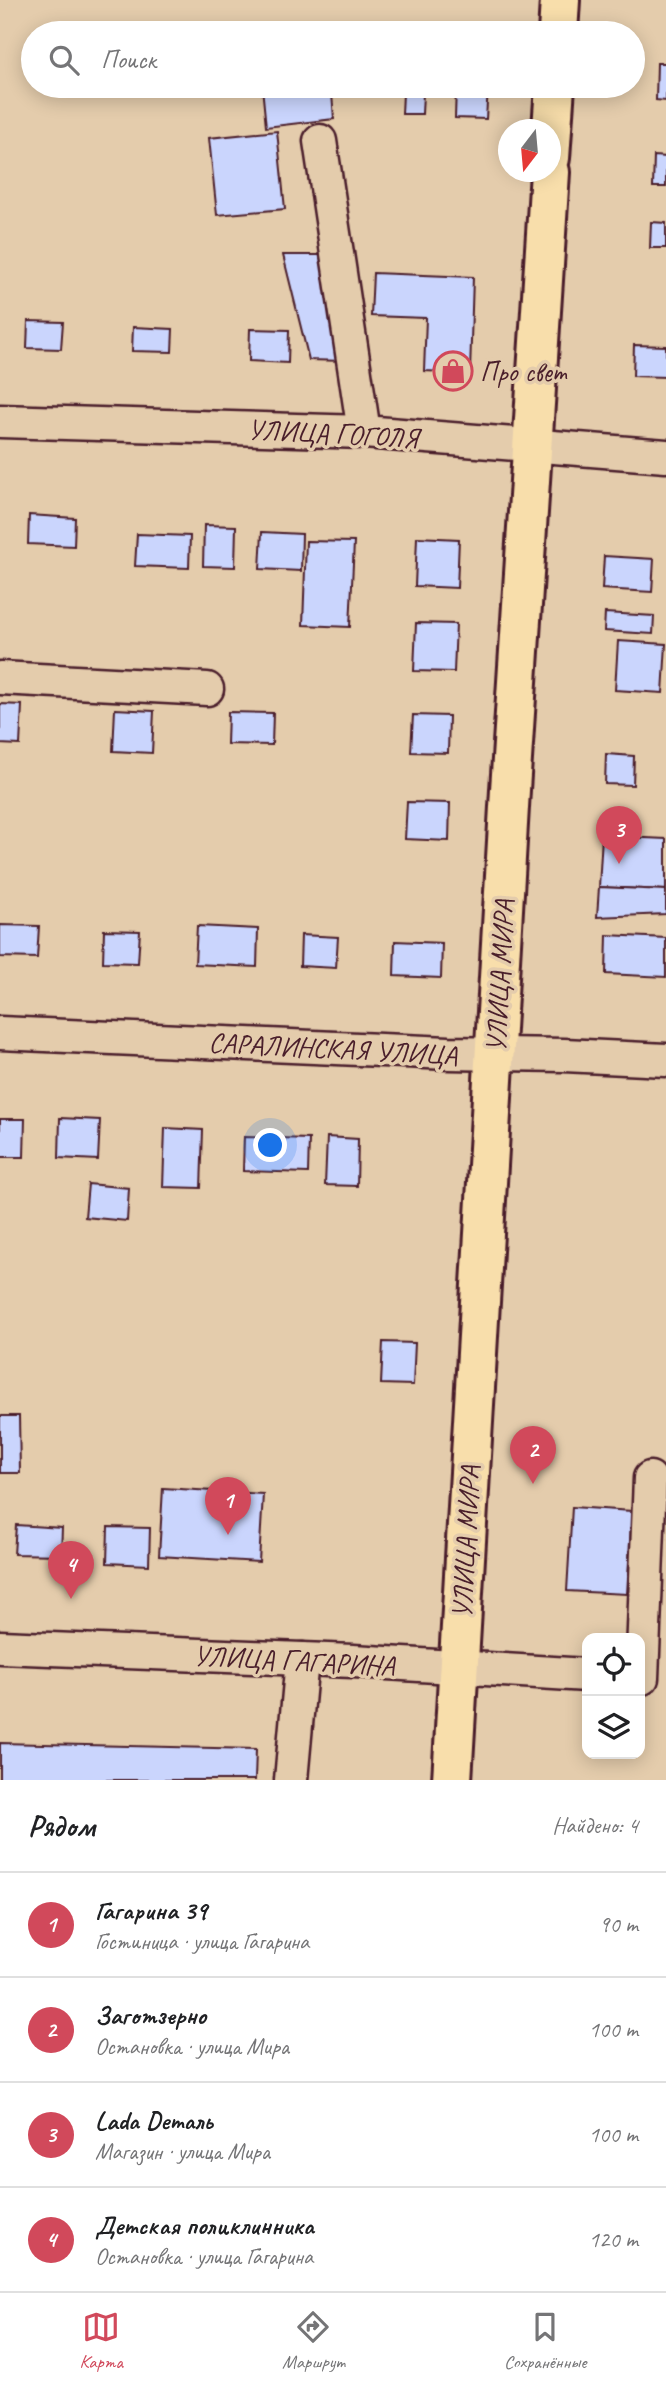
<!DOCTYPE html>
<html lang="ru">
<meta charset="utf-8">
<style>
body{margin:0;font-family:Caveat,sans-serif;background:#f6f6f6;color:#202124}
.controls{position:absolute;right:21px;bottom:21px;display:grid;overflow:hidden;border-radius:14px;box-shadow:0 4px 18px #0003}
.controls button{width:63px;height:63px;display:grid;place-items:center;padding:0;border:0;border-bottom:2px solid #e0e0e0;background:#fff;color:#202124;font:35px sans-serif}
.compass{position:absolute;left:498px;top:119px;width:63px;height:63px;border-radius:50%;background:#fff;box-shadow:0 4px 18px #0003;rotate:196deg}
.you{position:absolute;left:271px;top:1146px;width:24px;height:24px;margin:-18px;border:5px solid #fff;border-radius:50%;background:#1a73e8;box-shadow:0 0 0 10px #1a73e833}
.badge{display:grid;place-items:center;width:46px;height:46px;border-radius:50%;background:#d1495b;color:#fff;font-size:23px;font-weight:700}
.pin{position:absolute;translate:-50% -58px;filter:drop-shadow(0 2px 4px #0008)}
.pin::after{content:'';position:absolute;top:37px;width:24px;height:21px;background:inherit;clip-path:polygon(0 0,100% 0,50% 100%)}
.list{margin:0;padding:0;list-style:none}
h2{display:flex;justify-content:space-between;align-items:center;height:91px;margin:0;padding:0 28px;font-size:30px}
h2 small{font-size:23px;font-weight:400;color:#757577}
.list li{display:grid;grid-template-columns:46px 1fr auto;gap:21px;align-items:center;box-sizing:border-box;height:105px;padding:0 28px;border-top:2px solid #e0e0e0}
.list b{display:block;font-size:26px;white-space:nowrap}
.list p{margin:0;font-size:23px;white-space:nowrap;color:#757577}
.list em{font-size:23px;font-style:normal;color:#757577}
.icon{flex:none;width:38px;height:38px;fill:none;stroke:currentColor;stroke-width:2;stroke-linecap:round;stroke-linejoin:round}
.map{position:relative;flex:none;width:666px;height:1780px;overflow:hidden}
.search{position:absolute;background:#fff;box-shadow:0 4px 18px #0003;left:21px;right:21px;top:21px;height:77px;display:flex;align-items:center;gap:18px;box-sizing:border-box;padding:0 24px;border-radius:38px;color:#757577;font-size:26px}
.sheet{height:511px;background:#fff}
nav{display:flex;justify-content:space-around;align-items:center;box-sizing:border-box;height:98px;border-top:2px solid #e0e0e0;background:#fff;font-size:19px;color:#757577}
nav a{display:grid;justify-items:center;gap:4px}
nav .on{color:#d1495b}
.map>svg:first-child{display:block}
</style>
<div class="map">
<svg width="666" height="1780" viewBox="0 0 666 1780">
<rect width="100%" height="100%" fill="#e4ccac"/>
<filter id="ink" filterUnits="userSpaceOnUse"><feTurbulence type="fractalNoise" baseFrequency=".0143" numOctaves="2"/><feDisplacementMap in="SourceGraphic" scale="14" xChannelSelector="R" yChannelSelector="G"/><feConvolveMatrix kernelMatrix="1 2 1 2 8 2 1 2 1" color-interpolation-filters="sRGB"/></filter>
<g filter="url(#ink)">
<g fill="#cad5fd" stroke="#4a1f2b" stroke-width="2">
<polygon points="657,63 666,63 666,101 656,100"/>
<polygon points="274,86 342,86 343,93 332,94 334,119 266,127 262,87"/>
<polygon points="456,86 488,86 486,119 455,118"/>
<polygon points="403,93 423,93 422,114 402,114"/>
<polygon points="277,131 285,209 217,215 209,138"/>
<polygon points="654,156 666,157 666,187 653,187"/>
<polygon points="651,222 666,223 666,248 650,248"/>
<polygon points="283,255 326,255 345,361 309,360"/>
<polygon points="373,273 473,277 470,373 424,371 426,318 371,316"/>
<polygon points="28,321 63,322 61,349 27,348"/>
<polygon points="133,327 173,329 172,352 132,351"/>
<polygon points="250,329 289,330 288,363 249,361"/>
<polygon points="634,345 666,346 666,377 633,376"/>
<polygon points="29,515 75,518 74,546 28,544"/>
<polygon points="204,525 236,526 235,567 203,566"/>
<polygon points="262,532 302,534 301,571 260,569"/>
<polygon points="137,534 190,536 189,568 135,566"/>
<polygon points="417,537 459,539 457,588 415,586"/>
<polygon points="306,541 354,542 350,627 303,625"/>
<polygon points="604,556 654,559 652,592 602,589"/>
<polygon points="605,613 654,616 653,634 604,631"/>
<polygon points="416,623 456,624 454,672 414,671"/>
<polygon points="618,641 666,644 663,693 615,690"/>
<polygon points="0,704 22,705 20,745 0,744"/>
<polygon points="115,709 154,711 152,753 113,751"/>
<polygon points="228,712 273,713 272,745 227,744"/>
<polygon points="413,715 449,716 448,753 411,752"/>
<polygon points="606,754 634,756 633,785 605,784"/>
<polygon points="407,802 450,803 449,841 405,839"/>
<polygon points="602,836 666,839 666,890 599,887"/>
<polygon points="599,887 666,890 666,914 597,917"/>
<polygon points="0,925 39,926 37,958 0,957"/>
<polygon points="197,926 258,929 257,967 195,964"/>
<polygon points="104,930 140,931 138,963 103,962"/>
<polygon points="301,935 338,937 336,968 300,966"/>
<polygon points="607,935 666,938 666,977 606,974"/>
<polygon points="395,941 442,943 441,978 394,976"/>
<polygon points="60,1118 100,1120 98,1160 59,1158"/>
<polygon points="0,1119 25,1119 24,1157 0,1157"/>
<polygon points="165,1128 203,1130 201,1188 163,1187"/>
<polygon points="244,1137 309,1139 308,1173 243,1171"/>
<polygon points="327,1137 358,1139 357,1186 325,1185"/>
<polygon points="88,1184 129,1188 127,1221 85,1217"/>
<polygon points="383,1342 415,1343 413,1385 381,1384"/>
<polygon points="0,1416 19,1416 20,1473 0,1473"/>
<polygon points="163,1488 263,1494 259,1562 159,1556"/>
<polygon points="572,1507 632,1511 627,1594 567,1591"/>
<polygon points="16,1525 62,1528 61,1555 14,1554"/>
<polygon points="108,1527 150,1528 149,1565 107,1563"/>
<polygon points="0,1743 256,1749 255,1780 0,1780"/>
</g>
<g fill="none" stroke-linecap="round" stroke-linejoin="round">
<g stroke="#4a1f2b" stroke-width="37">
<g id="minor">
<polyline points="320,141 364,432"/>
<polyline points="0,421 364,432 666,456"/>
<polyline points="0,678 207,689"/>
<polyline points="0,1033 449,1053 564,1055 666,1060"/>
<polyline points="0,1647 353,1661 587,1675"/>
<polyline points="642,1678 650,1478"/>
<polyline points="291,1780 302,1659"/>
</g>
</g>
<g stroke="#4a1f2b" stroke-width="44">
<g id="major">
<polyline points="558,33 560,0"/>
<polyline points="550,158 555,86"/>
<polyline points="452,1780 510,790 550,172"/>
</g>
</g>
<use href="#minor" stroke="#e4ccac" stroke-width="32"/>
<use href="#major" stroke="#f8deab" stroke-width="38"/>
</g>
</g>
<defs>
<g id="shop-ring" transform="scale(2.0125)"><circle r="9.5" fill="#e4ccac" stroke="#d1495b" stroke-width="1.5"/><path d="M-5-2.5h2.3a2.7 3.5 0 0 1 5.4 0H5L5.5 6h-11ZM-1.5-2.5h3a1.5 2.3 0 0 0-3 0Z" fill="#d1495b"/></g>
</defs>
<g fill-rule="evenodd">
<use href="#shop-ring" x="453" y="371"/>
</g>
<g text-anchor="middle" stroke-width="7" stroke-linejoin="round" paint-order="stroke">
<g font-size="28" fill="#4a1f2b" stroke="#e4ccac" text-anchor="start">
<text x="480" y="381">Про свет</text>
</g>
<g font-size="28" fill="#4a1f2b" stroke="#e4ccac">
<text transform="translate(333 433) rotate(3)" y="10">УЛИЦА ГОГОЛЯ</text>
<text transform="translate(499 976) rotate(-87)" y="10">УЛИЦА МИРА</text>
<text transform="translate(333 1048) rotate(3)" y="10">САРАЛИНСКАЯ УЛИЦА</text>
<text transform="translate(465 1542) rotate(-87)" y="10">УЛИЦА МИРА</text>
<text transform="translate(294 1660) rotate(3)" y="10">УЛИЦА ГАГАРИНА</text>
</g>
</g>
</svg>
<div class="controls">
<button><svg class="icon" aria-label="locate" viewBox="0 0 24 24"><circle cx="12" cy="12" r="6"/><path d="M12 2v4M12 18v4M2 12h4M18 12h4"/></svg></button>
<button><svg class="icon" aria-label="layers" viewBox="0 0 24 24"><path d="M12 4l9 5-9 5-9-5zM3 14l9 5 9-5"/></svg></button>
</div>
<svg class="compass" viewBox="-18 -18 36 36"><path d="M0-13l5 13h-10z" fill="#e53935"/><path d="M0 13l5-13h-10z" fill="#757577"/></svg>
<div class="you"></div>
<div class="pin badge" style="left:228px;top:1535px">1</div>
<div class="pin badge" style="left:533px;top:1484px">2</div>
<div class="pin badge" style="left:619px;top:864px">3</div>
<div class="pin badge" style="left:71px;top:1599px">4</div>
<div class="search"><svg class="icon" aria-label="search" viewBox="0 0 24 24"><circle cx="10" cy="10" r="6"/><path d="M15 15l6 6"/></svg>Поиск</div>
</div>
<section class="sheet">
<h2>Рядом<small>Найдено: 4</small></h2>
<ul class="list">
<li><span class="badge">1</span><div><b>Гагарина 39</b><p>Гостиница · улица Гагарина</p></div><em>90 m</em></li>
<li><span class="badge">2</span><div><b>Заготзерно</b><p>Остановка · улица Мира</p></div><em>100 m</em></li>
<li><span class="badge">3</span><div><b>Lada Dеталь</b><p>Магазин · улица Мира</p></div><em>100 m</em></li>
<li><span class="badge">4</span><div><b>Детская поликлинника</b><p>Остановка · улица Гагарина</p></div><em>120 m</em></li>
</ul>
</section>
<nav>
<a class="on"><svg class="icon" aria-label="map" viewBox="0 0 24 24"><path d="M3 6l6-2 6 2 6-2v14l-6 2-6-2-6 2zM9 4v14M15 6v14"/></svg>Карта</a>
<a><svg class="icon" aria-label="directions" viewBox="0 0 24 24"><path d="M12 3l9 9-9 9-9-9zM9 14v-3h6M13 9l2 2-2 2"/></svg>Маршрут</a>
<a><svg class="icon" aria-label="saved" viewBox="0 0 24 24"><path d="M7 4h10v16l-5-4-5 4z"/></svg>Сохранённые</a>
</nav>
